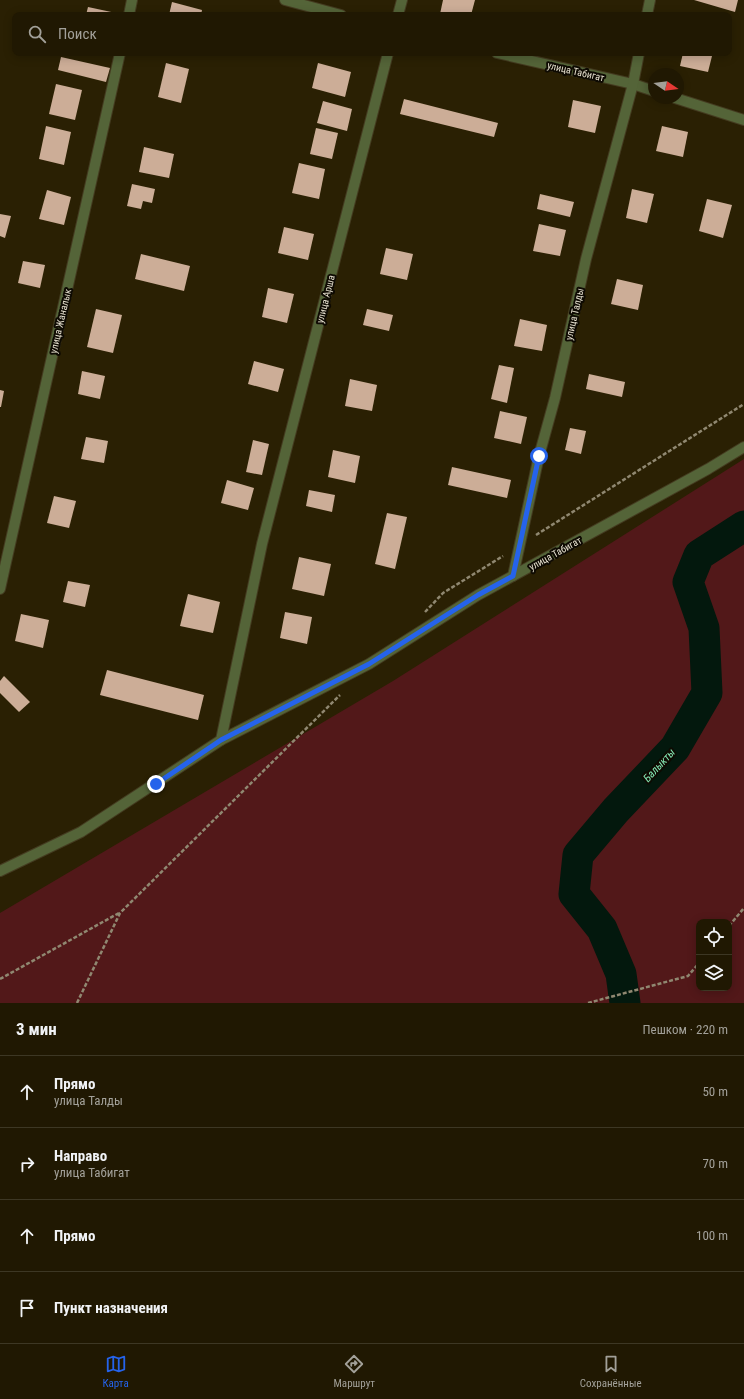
<!DOCTYPE html>
<html lang="ru">
<meta charset="utf-8">
<style>
body{margin:0;font-family:"Roboto Condensed",sans-serif;background:#28210c;color:#f1f3f6}
.controls{position:absolute;right:12px;bottom:12px;display:grid;overflow:hidden;border-radius:8px;box-shadow:0 2px 10px #0003}
.controls button{width:36px;height:36px;display:grid;place-items:center;padding:0;border:0;border-bottom:1px solid #3d3724;background:#201802;color:#f1f3f6;font:20px sans-serif}
.compass{position:absolute;left:648px;top:68px;width:36px;height:36px;border-radius:50%;background:#201802;box-shadow:0 2px 10px #0003;rotate:103deg}
.stop{position:absolute;width:12px;height:12px;margin:-9px;border:3px solid #2563eb;border-radius:50%;background:#fff}
.stop.end{background:#2563eb;border-color:#fff;box-shadow:0 1px 4px #0008}
.list{margin:0;padding:0;list-style:none}
h2{display:flex;justify-content:space-between;align-items:center;height:52px;margin:0;padding:0 16px;font-size:17px}
h2 small{font-size:13px;font-weight:400;color:#a2a099}
.list li{display:grid;grid-template-columns:26px 1fr auto;gap:12px;align-items:center;box-sizing:border-box;height:72px;padding:0 16px;border-top:1px solid #3d3724}
.list b{display:block;font-size:15px;white-space:nowrap}
.list p{margin:0;font-size:13px;white-space:nowrap;color:#a2a099}
.list em{font-size:13px;font-style:normal;color:#a2a099}
.icon{flex:none;width:22px;height:22px;fill:none;stroke:currentColor;stroke-width:2;stroke-linecap:round;stroke-linejoin:round}
.map{position:relative;flex:none;width:744px;height:1003px;overflow:hidden}
.search{position:absolute;background:#201802;box-shadow:0 2px 10px #0003;left:12px;right:12px;top:12px;height:44px;display:flex;align-items:center;gap:10px;box-sizing:border-box;padding:0 14px;border-radius:8px;color:#a2a099;font-size:15px}
.sheet{height:340px;background:#201802}
nav{display:flex;justify-content:space-around;align-items:center;box-sizing:border-box;height:56px;border-top:1px solid #3d3724;background:#201802;font-size:11px;color:#a2a099}
nav a{display:grid;justify-items:center;gap:2px}
nav .on{color:#2563eb}
.map>svg:first-child{display:block}
</style>
<div class="map">
<svg width="744" height="1003" viewBox="0 0 744 1003">
<rect width="100%" height="100%" fill="#2a2003"/>
<path fill="#521819" fill-rule="evenodd" d="M744 459V1003H0V913L393 681ZM699 922H729V988H699Z"/>
<g fill="none" stroke-linecap="round" stroke-linejoin="round">
<polyline stroke="#03180d" stroke-width="31" points="625,1003 621,974 602,929 574,894 578,855 616,810 675,748 707,693 704,628 688,582 699,555 744,526"/>
</g>
<g fill="#ccad97">
<polygon points="443,0 475,0 471,15 445,15 440,14"/>
<polygon points="694,0 738,0 735,12"/>
<polygon points="172,2 202,10 201,15 169,15"/>
<polygon points="88,7 116,13 115,15 86,15"/>
<polygon points="586,12 599,14 599,15 586,15"/>
<polygon points="683,53 699,53 712,56 708,72 680,66"/>
<polygon points="61,57 110,68 106,82 58,70"/>
<polygon points="166,63 189,69 181,103 158,97"/>
<polygon points="318,63 351,72 345,97 312,88"/>
<polygon points="56,84 82,90 75,120 49,114"/>
<polygon points="404,99 498,123 494,137 400,114"/>
<polygon points="573,100 601,106 595,133 568,127"/>
<polygon points="323,101 352,109 347,131 317,123"/>
<polygon points="46,126 71,132 64,165 39,159"/>
<polygon points="662,126 688,132 683,157 656,151"/>
<polygon points="316,128 338,133 332,159 310,154"/>
<polygon points="144,147 174,154 169,178 139,172"/>
<polygon points="299,163 325,169 319,199 292,193"/>
<polygon points="132,184 155,189 152,203 143,201 141,209 127,206"/>
<polygon points="632,189 654,194 647,223 626,218"/>
<polygon points="47,190 71,197 64,225 39,219"/>
<polygon points="540,194 574,202 570,217 537,209"/>
<polygon points="707,199 732,205 723,238 699,231"/>
<polygon points="0,214 11,216 5,238 0,236"/>
<polygon points="539,224 566,230 560,256 533,251"/>
<polygon points="284,227 314,234 308,260 278,253"/>
<polygon points="386,248 413,254 407,280 380,274"/>
<polygon points="141,254 190,266 184,291 135,279"/>
<polygon points="23,261 45,265 40,288 18,283"/>
<polygon points="617,279 643,285 638,310 611,304"/>
<polygon points="268,288 294,294 287,323 262,317"/>
<polygon points="96,309 122,315 113,353 87,347"/>
<polygon points="367,309 393,315 389,331 363,325"/>
<polygon points="520,319 547,325 542,351 514,346"/>
<polygon points="254,361 284,369 278,392 248,384"/>
<polygon points="499,365 514,368 507,403 491,399"/>
<polygon points="82,371 105,376 100,399 78,394"/>
<polygon points="589,374 625,382 622,397 586,389"/>
<polygon points="350,379 377,385 372,411 345,406"/>
<polygon points="0,390 4,391 1,407 0,407"/>
<polygon points="500,411 527,417 521,444 494,438"/>
<polygon points="570,428 586,431 581,454 565,450"/>
<polygon points="86,437 108,441 104,463 81,459"/>
<polygon points="253,440 269,444 262,475 246,472"/>
<polygon points="333,450 360,456 355,483 328,477"/>
<polygon points="452,467 511,480 507,498 448,485"/>
<polygon points="227,480 254,488 248,510 221,503"/>
<polygon points="309,490 335,495 332,512 306,506"/>
<polygon points="54,496 76,501 69,528 47,523"/>
<polygon points="387,513 407,517 395,569 375,564"/>
<polygon points="299,557 331,564 324,596 292,589"/>
<polygon points="68,581 90,585 85,607 63,602"/>
<polygon points="188,594 220,602 213,633 180,626"/>
<polygon points="285,612 312,617 307,644 280,638"/>
<polygon points="21,614 49,620 43,648 15,641"/>
<polygon points="107,670 204,695 198,720 100,695"/>
<polygon points="4,676 30,702 19,712 0,693 0,681"/>
</g>
<g fill="none" stroke-linecap="round" stroke-linejoin="round">
<g stroke="#443b20" stroke-width="12">
<g id="minor">
<polyline points="285,0 341,15"/>
<polyline points="129,15 132,0"/>
<polyline points="398,15 402,0"/>
<polyline points="647,15 650,0"/>
<polyline points="497,53 633,84 654,91"/>
<polyline points="675,98 744,120"/>
<polyline points="513,576 539,456 555,398 586,259 633,84 639,53"/>
<polyline points="0,589 120,53"/>
<polyline points="221,740 369,664 478,595 708,469 744,447"/>
<polyline points="0,871 81,832 221,740 262,544 388,53"/>
</g>
</g>
<g stroke="#908871" stroke-width="2.5" stroke-dasharray="4 2" stroke-linecap="butt">
<polyline points="536,535 744,404"/>
<polyline points="425,612 443,593 503,556"/>
<polyline points="729,926 744,908"/>
<polyline points="0,979 119,913"/>
<polyline points="77,1003 120,913 340,695"/>
<polyline points="588,1003 688,976 699,963"/>
</g>
<use href="#minor" stroke="#546438" stroke-width="10"/>
</g>
<g fill="none" stroke-linecap="round" stroke-linejoin="round">
<polyline stroke="#2563eb" stroke-width="5" points="156,784 221,740 369,664 478,595 513,576 539,456"/>
</g>
<g text-anchor="middle" stroke-width="4" stroke-linejoin="round" paint-order="stroke">
<g font-size="10" fill="#e6e0cf" stroke="#0e0a02">
<text transform="translate(576 71) rotate(13)" y="4">улица Табигат</text>
<text transform="translate(325 299) rotate(-76)" y="4">улица Арша</text>
<text transform="translate(574 314) rotate(-77)" y="4">улица Талды</text>
<text transform="translate(60 321) rotate(-77)" y="4">улица Жаналык</text>
<text transform="translate(555 553) rotate(-29)" y="4">улица Табигат</text>
</g>
<g font-size="11" font-style="italic" fill="#86ebb6" stroke="#0e0a02">
<text transform="translate(659 765) rotate(-47)" y="4">Балыкты</text>
</g>
</g>
</svg>
<div class="controls">
<button><svg class="icon" aria-label="locate" viewBox="0 0 24 24"><circle cx="12" cy="12" r="6"/><path d="M12 2v4M12 18v4M2 12h4M18 12h4"/></svg></button>
<button><svg class="icon" aria-label="layers" viewBox="0 0 24 24"><path d="M12 4l9 5-9 5-9-5zM3 14l9 5 9-5"/></svg></button>
</div>
<svg class="compass" viewBox="-18 -18 36 36"><path d="M0-13l5 13h-10z" fill="#e53935"/><path d="M0 13l5-13h-10z" fill="#a2a099"/></svg>
<div class="stop" style="left:539px;top:456px"></div>
<div class="stop end" style="left:156px;top:784px"></div>
<div class="search"><svg class="icon" aria-label="search" viewBox="0 0 24 24"><circle cx="10" cy="10" r="6"/><path d="M15 15l6 6"/></svg>Поиск</div>
</div>
<section class="sheet">
<h2>3 мин<small>Пешком · 220 m</small></h2>
<ul class="list">
<li><svg class="icon" aria-label="ahead" viewBox="0 0 24 24"><path d="M12 20V5M6 11l6-6 6 6"/></svg><div><b>Прямо</b><p>улица Талды</p></div><em>50 m</em></li>
<li><svg class="icon" aria-label="right" viewBox="0 0 24 24"><path d="M7 20v-9h11M14 6l5 5-5 5"/></svg><div><b>Направо</b><p>улица Табигат</p></div><em>70 m</em></li>
<li><svg class="icon" aria-label="ahead" viewBox="0 0 24 24"><path d="M12 20V5M6 11l6-6 6 6"/></svg><div><b>Прямо</b></div><em>100 m</em></li>
<li><svg class="icon" aria-label="arrive" viewBox="0 0 24 24"><path d="M6 21V4h12l-3 4 3 4H6"/></svg><div><b>Пункт назначения</b></div></li>
</ul>
</section>
<nav>
<a class="on"><svg class="icon" aria-label="map" viewBox="0 0 24 24"><path d="M3 6l6-2 6 2 6-2v14l-6 2-6-2-6 2zM9 4v14M15 6v14"/></svg>Карта</a>
<a><svg class="icon" aria-label="directions" viewBox="0 0 24 24"><path d="M12 3l9 9-9 9-9-9zM9 14v-3h6M13 9l2 2-2 2"/></svg>Маршрут</a>
<a><svg class="icon" aria-label="saved" viewBox="0 0 24 24"><path d="M7 4h10v16l-5-4-5 4z"/></svg>Сохранённые</a>
</nav>
